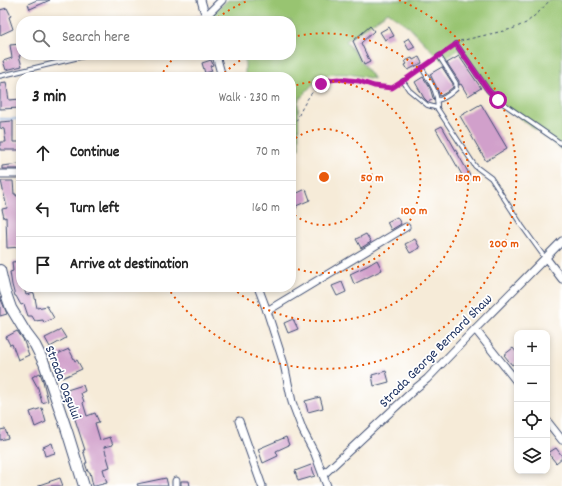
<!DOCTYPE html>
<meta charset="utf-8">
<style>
body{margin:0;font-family:Dekko,sans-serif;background:#f6f6f6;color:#222}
.controls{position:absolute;right:12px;bottom:12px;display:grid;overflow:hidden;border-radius:8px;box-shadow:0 2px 6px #0003}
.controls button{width:36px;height:36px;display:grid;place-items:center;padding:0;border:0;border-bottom:1px solid #e0e0e0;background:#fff;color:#222;font:20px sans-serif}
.stop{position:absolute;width:12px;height:12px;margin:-9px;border:3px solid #b5179e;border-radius:50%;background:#fff}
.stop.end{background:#b5179e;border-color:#fff;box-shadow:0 1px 4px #0008}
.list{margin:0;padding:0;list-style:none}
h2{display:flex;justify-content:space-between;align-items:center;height:52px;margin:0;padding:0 16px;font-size:17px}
h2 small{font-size:13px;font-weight:400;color:#767676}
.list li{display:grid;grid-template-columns:26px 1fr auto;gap:12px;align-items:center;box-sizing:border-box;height:56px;padding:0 16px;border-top:1px solid #e0e0e0}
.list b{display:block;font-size:15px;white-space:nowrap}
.list em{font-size:13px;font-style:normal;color:#767676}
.icon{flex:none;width:22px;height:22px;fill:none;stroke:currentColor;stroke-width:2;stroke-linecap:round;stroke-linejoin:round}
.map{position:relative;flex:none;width:562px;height:486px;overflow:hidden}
.search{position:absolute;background:#fff;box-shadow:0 2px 6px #0003;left:16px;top:16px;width:280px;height:44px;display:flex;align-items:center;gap:10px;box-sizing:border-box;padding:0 14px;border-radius:16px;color:#767676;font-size:15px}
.panel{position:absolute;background:#fff;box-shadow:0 2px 6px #0003;left:16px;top:72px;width:280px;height:220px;border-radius:16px}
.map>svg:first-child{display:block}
</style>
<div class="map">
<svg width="562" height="486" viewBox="0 0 562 486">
<rect width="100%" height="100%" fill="#fff"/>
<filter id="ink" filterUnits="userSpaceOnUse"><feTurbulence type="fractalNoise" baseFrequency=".025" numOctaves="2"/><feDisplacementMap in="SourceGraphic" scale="8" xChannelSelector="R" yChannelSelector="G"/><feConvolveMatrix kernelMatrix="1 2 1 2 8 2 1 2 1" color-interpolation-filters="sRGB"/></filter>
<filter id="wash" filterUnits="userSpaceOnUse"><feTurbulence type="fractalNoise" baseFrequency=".012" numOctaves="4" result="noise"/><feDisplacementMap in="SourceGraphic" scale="16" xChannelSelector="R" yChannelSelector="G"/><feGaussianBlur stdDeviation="0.9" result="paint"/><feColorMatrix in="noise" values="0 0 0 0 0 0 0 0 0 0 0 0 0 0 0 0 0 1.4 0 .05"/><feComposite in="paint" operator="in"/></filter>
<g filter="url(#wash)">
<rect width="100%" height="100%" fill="#f6ebd8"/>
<path fill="#98c471" stroke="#5a7a68" d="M228 0H562V150L489 94 458 49 442 61 408 26 388 12 346 41 374 79C355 75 331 68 315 82 309 88 303 95 298 101L299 149 291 146V77H245V59L242 55H291V21H217L212 14Z"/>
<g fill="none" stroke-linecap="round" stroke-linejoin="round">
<polyline stroke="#75a8e1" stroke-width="2" points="0,119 21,119"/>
</g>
<g id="blocks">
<g fill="#d1a0cb">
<polygon points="37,0 50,0 30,9 28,4"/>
<polygon points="7,8 11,16 9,17 13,29 0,35 0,10"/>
<polygon points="199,15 202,21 186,21"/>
<polygon points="370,26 374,31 361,43 370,62 364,65 353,41"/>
<polygon points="389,27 394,36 385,40 380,32"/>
<polygon points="409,38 415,47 409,50 404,41"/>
<polygon points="21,44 21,55 19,56 22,66 6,70 3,61 12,58 10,45"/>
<polygon points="459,56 481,88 468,96 461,84 459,85 459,81 447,63"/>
<polygon points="419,57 422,63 408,70 405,65 407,64 405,61 412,58 413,60"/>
<polygon points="211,60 213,65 210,66 212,71 205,73 202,63"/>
<polygon points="442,67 453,84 453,87 447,92 440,96 436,86 430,74"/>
<polygon points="423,77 430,88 433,98 434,99 428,102 424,98 415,82"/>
<polygon points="6,82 9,100 21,99 21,108 0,109 0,83"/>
<polygon points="481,104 507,148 486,161 460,116"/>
<polygon points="13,121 13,142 21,142 21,150 0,150 0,142 6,142 4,129 0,128 0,122"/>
<polygon points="442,126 472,179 466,182 436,129"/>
<polygon points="19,164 20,169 2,169 2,166"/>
<polygon points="1,181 13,181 14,194 16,194 16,196 21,195 21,247 7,248 6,217 4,218 2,209 7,208"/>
<polygon points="306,189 310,200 296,206 297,208 291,211 291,196"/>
<polygon points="397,217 401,224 391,230 387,222"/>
<polygon points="366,234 371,242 361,248 356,239"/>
<polygon points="415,239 420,248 410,253 405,244"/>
<polygon points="377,260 382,270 354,284 350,274 367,266"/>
<polygon points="21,261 21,287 24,287 26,295 34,293 37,308 47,306 54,318 44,323 43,320 35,321 32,316 28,316 24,304 21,305 16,296 15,296 12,285 10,272 13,271 12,262"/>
<polygon points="342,282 346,292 337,296 332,286"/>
<polygon points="0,297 7,314 0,316"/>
<polygon points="293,319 298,329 288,333 284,323"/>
<polygon points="61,330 66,338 50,347 45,338"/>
<polygon points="17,331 23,339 29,355 18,360 12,344 10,345 6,337"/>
<polygon points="513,348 517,353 517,361 512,365 504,355"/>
<polygon points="69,349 75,361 77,360 82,369 62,378 57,369 58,369 53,356"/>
<polygon points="386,371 389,382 374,386 372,375"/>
<polygon points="40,373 43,381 48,401 42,403 38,388 32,377"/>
<polygon points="83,385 85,391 81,393 84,402 83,403 87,416 95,413 99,422 95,423 100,440 110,437 113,445 104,447 110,467 103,469 107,483 95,486 93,486 90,472 88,472 85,463 87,463 83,450 85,450 73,413 74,412 67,390"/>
<polygon points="320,397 323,408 308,412 305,401"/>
<polygon points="42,408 46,422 35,427 30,412"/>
<polygon points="5,429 8,438 0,440 0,430"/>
<polygon points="286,437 289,445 276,451 278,456 263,463 258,449"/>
<polygon points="52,443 55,453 45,456 43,447"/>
<polygon points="556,448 562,456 562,458 556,463 548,453"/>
<polygon points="311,465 315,476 298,481 295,471"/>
<polygon points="60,478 63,486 39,486 39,485"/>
<polygon points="166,478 168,486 138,486 137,484"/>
<polygon points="181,481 189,481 190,486 181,486"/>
</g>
</g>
</g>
<g filter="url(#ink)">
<use href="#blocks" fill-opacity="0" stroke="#3c4b70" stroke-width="1"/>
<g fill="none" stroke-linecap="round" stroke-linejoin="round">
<g stroke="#3c4b70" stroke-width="5.5">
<g id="lane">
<polyline points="456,44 488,90 498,100 562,144"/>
<path d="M422 68C429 81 439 92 437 108L473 163 475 166 491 178 522 226 545 258"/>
<polyline points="0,76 89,55"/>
<polyline points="403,81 409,90 427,105 437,108"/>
<path d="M438 100C445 99 451 93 456 89V83L439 56"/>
</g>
</g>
<g stroke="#3c4b70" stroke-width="9">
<g id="street">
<polyline points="201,0 207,21"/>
<polyline points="206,16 222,0"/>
<polyline points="216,55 222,77"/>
<polyline points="0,174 21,174"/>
<polyline points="546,258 562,279"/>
<polyline points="258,287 267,311 284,364 292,402 303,431 315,454 327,486"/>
<polyline points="267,311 406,227"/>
<polyline points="475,329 517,382"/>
<polyline points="239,421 262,486"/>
<polyline points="547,421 562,440"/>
<polyline points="323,475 416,388 427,379 475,329 562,241"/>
<polyline points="176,481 176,486"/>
</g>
</g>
<g stroke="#3c4b70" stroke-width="12">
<polyline id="secondary" points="0,270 5,291 11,308 26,333 35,345 44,363 67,431 84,486"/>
</g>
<g stroke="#3c4b70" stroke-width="1" stroke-dasharray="3 3" stroke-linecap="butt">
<polyline points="460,41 512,29 526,23 540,11 550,0"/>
<polyline points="444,53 452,46"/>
<polyline points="426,65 434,59"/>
<polyline points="408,78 418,71"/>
<path d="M291 132C301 112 310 81 337 79 348 78 361 82 371 85 376 86 388 88 393 87 395 86 396 85 398 84"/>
</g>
<use href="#lane" stroke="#fff" stroke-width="3.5"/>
<use href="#street" stroke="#fff" stroke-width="7"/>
<use href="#secondary" stroke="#fff" stroke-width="10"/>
</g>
</g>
<g fill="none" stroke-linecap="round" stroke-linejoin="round" filter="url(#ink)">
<polyline stroke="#b5179e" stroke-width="5" points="321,84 330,80 338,79 359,81 374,86 392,88 406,79 456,44 488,90 498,100"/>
</g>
<g fill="none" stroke="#e8590c" stroke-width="2" stroke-dasharray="2 4">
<path d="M291 142A48 48 0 1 1 291 212"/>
<path d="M291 87A96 96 0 1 1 291 267"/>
<path d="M220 77A144 144 0 0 1 247 56M292 37A144 144 0 1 1 231 287"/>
<path d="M160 77A192 192 0 0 1 175 56M213 21A192 192 0 0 1 249 0M399 0A192 192 0 1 1 167 287"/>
</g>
<g text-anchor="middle" stroke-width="3.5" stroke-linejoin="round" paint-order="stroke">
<g font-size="14" fill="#1b2f5e" stroke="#fff">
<text transform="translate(435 350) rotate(-45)" y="5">Strada George Bernard Shaw</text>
<text transform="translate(64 382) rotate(69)" y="5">Strada Oașului</text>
</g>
</g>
<circle cx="324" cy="177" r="6" fill="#e8590c" stroke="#fff" stroke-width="2"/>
<g font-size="12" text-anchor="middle" font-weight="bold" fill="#e8590c" stroke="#fff" stroke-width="3.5" stroke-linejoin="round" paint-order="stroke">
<text x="372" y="181">50 m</text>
<text x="468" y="181">150 m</text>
<text x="414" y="214">100 m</text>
<text x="504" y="247">200 m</text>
</g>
</svg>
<div class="controls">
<button>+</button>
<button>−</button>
<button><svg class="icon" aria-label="locate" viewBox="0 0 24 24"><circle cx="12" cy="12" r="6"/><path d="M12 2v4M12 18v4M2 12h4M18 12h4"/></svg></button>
<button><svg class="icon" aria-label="layers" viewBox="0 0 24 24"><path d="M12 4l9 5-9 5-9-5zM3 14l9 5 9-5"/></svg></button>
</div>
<div class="stop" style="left:498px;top:100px"></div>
<div class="stop end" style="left:321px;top:84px"></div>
<div class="search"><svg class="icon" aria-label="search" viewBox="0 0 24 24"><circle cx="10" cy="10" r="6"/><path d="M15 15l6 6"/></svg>Search here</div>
<section class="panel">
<h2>3 min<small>Walk · 230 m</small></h2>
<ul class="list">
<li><svg class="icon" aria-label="ahead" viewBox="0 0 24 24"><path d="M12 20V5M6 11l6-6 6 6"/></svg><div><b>Continue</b></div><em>70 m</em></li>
<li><svg class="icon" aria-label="left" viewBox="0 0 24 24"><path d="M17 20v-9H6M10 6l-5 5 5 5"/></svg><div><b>Turn left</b></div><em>160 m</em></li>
<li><svg class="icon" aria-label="arrive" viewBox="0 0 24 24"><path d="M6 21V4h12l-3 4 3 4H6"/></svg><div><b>Arrive at destination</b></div></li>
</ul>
</section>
</div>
